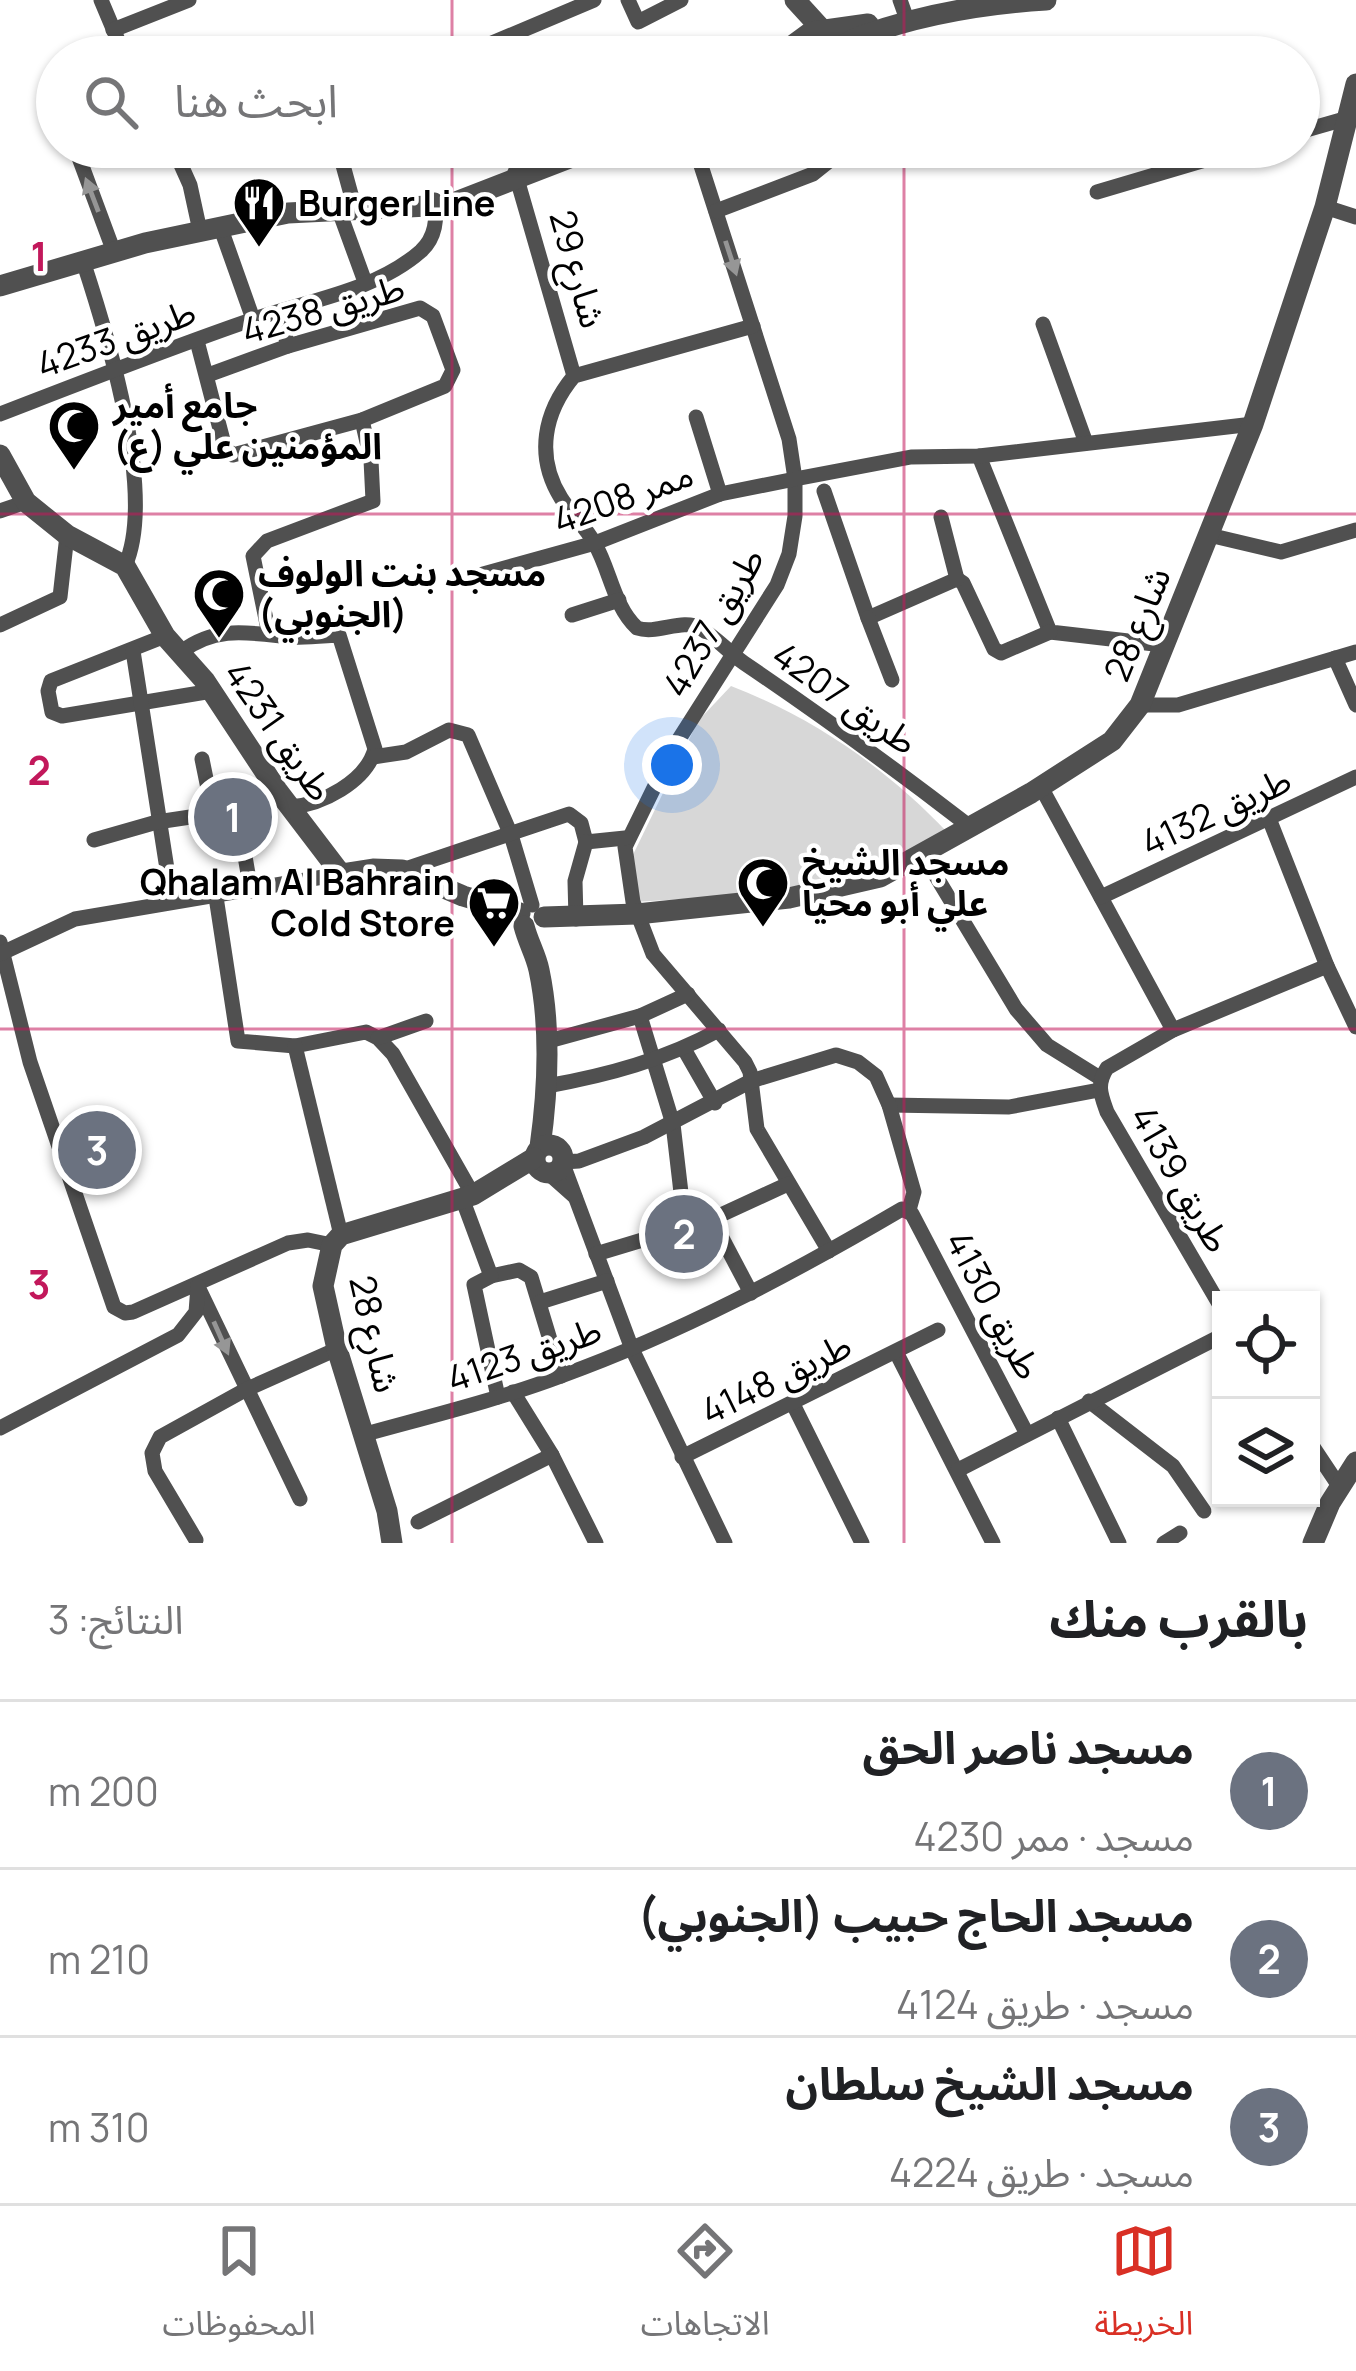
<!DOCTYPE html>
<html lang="ar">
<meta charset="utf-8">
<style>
body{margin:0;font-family:Manrope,"Noto Sans Arabic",sans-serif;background:#f2f2f2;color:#202124;direction:rtl}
.controls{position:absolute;right:36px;bottom:36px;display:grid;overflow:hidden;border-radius:0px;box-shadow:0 3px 9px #0004}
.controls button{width:108px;height:108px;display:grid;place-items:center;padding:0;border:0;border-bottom:3px solid #e0e0e0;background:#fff;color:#202124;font:60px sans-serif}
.you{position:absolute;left:672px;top:765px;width:42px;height:42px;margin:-30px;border:9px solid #fff;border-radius:50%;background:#1a73e8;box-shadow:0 0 0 18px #1a73e833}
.badge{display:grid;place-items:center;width:78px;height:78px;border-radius:50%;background:#d93025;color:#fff;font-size:39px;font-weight:700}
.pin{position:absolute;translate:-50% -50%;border:6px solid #fff;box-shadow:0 3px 12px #0006}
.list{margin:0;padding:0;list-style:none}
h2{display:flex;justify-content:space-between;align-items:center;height:156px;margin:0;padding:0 48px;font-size:51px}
h2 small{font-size:39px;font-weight:400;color:#757577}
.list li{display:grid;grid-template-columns:78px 1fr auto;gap:36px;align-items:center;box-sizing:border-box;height:168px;padding:0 48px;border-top:3px solid #e0e0e0}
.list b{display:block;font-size:45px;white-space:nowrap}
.list p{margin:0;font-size:39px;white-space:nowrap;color:#757577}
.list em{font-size:39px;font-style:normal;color:#757577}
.icon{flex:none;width:66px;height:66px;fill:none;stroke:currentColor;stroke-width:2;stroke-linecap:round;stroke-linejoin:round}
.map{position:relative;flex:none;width:1356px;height:1543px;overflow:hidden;direction:ltr}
.search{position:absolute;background:#fff;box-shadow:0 3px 9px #0004;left:36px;right:36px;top:36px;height:132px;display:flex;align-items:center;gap:30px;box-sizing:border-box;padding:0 42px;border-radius:66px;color:#757577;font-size:45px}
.sheet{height:660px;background:#fff}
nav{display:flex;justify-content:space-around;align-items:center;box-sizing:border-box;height:168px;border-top:3px solid #e0e0e0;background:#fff;font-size:33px;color:#757577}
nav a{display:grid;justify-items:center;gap:6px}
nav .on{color:#d93025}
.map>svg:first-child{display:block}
</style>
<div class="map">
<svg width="1356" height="1543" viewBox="0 0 1356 1543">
<rect width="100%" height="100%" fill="#fff"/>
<path fill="#d7d7d7" d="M731 686C814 718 886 768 947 832L872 871 810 891 635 902 629 863 698 721Z"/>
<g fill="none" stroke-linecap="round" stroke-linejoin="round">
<g stroke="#505050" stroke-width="15">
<polyline points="101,0 125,57"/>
<polyline points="628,0 638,22 681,0"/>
<polyline points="900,0 905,14"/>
<polyline points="113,30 189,0"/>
<polyline points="243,57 245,57"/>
<polyline points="260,57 297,45 311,47 313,57"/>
<polyline points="459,57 594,0"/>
<polyline points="1299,132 1348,118"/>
<polyline points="75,147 111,244"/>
<polyline points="173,147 190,185 200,231"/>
<polyline points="338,147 352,198"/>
<polyline points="695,147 789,439 795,479 795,516 789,554 777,585 674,747 625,847 633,902 653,954 745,1062 750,1072 757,1129 829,1251"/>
<polyline points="515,172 574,376"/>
<polyline points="1097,192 1249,147"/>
<polyline points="1325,207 1356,217"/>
<polyline points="338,208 365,282"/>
<polyline points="716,211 813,174 838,154"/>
<polyline points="220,226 253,319"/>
<path d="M83 261C107 334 157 494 125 566"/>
<polyline points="279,312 288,346"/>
<polyline points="1043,324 1086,443"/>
<path d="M753 326 574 376C544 412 535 456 561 498 571 514 586 527 595 544 610 570 614 607 637 628 657 635 682 618 700 628 716 637 729 653 744 663 821 715 895 769 969 826"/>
<polyline points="197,341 225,448 233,455 362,420 445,386 453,370 433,316 420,308 288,346 208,375"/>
<path d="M0 414C83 382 167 349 251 320 306 301 376 291 421 251 436 237 437 219 435 200"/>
<polyline points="696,417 720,494"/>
<polyline points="979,456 1050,632 1163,645"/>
<polyline points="824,491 868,618 957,579 963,583 994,649 1001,653 1050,632"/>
<polyline points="0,511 26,502"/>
<polyline points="941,517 957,579"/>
<polyline points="1209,535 1281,552 1356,530"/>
<polyline points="476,576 595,543 720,494 795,479 911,457 979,456 1253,424"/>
<polyline points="572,615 619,600"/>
<polyline points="868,618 892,680"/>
<polyline points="0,625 60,597 67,535"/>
<polyline points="269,634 253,556 267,541 373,501 371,460 362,420"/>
<polyline points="165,636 51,681 48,691 52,712 62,716 212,691"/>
<polyline points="133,651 172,901"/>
<path d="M181 652C216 625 250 633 291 637 307 638 323 636 339 635L375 749C366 782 321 805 290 807"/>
<polyline points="1335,658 1356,705"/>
<polyline points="1140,705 1178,705 1356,652"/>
<polyline points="373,757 406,752 449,730 468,735 511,835 532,905"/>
<polyline points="202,759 213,813"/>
<polyline points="1041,787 1173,1030"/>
<polyline points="237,810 251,891"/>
<polyline points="1270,821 1327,966 1356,1027"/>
<polyline points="94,840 157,822 237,810 277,790"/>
<polyline points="922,853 1016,1009 1047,1045 1100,1078"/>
<polyline points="402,870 569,814 581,823 586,842 625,838"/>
<polyline points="216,897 238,1041 295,1046 366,1032 378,1038 393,1054 473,1195"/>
<polyline points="1101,897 1356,777"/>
<polyline points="576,919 575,881 586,842"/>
<polyline points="0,942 30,1062 114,1307 125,1313 133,1312 288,1243 308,1240 332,1245"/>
<polyline points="0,954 75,919 341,874"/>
<polyline points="640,1016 673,1124 685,1227"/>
<polyline points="378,1038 426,1021"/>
<polyline points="545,1042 640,1016 688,994"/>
<polyline points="295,1046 341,1235"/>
<polyline points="684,1049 715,1103"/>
<path d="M547 1086C608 1075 664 1060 719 1030"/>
<polyline points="889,1105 1009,1107 1099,1090"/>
<polyline points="563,1162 579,1161 644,1137 751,1081 836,1055 858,1062 876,1076 889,1105 914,1192 909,1210"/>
<polyline points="563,1164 632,1349 725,1543"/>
<polyline points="548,1173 575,1197"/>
<polyline points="462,1198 491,1276 519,1270 531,1277 561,1376"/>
<polyline points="712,1219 751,1293"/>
<polyline points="596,1254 712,1219 788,1184"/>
<polyline points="491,1276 474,1285 498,1397"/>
<polyline points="199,1289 300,1499"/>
<polyline points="540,1302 607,1281"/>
<path d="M1221 1307 1107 1112C1101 1095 1096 1085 1107 1068L1173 1030 1327 966"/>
<polyline points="896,1352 993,1543"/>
<polyline points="513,1392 552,1455 596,1543"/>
<polyline points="1089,1401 1173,1466 1204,1511"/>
<polyline points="793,1404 862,1543"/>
<polyline points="1058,1418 1119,1543"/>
<polyline points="0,1428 178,1335 196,1312 198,1286"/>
<path d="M366 1434C431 1416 497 1400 561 1376 680 1333 793 1273 902 1209L912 1214 1027 1434"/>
<polyline points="1311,1444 1339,1486"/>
<polyline points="682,1457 938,1330"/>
<polyline points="958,1470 1221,1336"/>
<polyline points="418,1522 552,1455"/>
<polyline points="196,1540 155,1471 152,1453 160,1437 245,1390 337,1349"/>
<polyline points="1164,1543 1180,1533"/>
</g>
<g stroke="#505050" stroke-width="21">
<polyline points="795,0 827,35"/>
<polyline points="777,57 811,32 868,24"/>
<path d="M821 57C835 51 848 41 862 36 922 14 983 4 1046 0"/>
<polyline points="0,286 145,243 288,213 448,205 598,147"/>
<polyline points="0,455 26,502 67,535 125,566 165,636 205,681 277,790 341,874 373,869 402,870 463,896 520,913"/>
<polyline points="544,917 637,914 789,898 880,877 1031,793 1112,741 1140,705 1253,424 1325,207 1356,84"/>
<path d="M524 926C528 942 536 955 539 970 551 1027 548 1090 540 1147"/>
<circle cx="549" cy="1159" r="14"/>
<polyline points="392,1543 387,1511 337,1349 323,1286 332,1245 341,1235 473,1195 534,1158"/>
<polyline points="1313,1543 1330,1503 1356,1462"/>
</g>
</g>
<defs><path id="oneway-solid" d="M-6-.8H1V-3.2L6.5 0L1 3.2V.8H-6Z" transform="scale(3)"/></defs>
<g fill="#969696">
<use href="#oneway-solid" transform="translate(92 195) rotate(-111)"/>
<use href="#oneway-solid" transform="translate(731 258) rotate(72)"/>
<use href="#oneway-solid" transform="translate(221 1338) rotate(66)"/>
</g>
<path fill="none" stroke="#c2185b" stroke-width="3" stroke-opacity="0.55" d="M452 0V57M904 0V57M452 147V1543M904 147V1543M0 514H1356M0 1029H1356"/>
<defs>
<g id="restaurant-pin" transform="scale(2.7)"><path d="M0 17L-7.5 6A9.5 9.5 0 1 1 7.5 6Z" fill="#000" stroke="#fff"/><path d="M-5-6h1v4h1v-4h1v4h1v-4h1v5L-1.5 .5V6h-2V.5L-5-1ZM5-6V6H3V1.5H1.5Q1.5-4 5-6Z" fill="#fff"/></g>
<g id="mosque-pin" transform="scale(2.7)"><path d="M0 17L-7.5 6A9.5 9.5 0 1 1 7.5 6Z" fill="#000" stroke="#fff"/><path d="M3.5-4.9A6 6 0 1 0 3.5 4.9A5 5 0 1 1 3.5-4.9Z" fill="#fff"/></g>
<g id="supermarket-pin" transform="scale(2.7)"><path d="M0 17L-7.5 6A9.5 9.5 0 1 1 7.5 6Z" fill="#000" stroke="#fff"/><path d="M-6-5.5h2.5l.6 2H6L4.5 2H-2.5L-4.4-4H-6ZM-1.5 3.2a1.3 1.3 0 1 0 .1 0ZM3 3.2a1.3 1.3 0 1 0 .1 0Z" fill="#fff"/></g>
</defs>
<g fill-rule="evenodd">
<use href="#restaurant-pin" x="259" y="203"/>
<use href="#mosque-pin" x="74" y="426"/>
<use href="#mosque-pin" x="219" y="594"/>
<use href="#mosque-pin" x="763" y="883"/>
<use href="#supermarket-pin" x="494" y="903"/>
</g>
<g text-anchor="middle" stroke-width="9" stroke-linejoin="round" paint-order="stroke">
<g font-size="36" font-weight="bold" fill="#000" stroke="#fff" text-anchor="start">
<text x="298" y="216">Burger Line</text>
<text x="113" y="418">جامع أمير<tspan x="113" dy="41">المؤمنين علي (ع)</tspan></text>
<text x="258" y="586">مسجد بنت الولوف<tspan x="258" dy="41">(الجنوبي)</tspan></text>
<text x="802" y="875">مسجد الشيخ<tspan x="802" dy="41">علي أبو محيا</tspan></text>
<text x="455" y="895" text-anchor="end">Qhalam Al Bahrain<tspan x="455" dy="41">Cold Store</tspan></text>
</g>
<g font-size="36" fill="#000" stroke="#fff">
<text transform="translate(578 269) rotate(74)" y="13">شارع 29</text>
<text transform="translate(323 309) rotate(-16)" y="13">طريق 4238</text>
<text transform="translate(116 338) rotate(-20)" y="13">طريق 4233</text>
<text transform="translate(623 497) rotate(-20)" y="13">ممر 4208</text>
<text transform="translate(713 622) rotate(-60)" y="13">طريق 4237</text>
<text transform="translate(1137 624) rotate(-68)" y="13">شارع 28</text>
<text transform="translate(845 698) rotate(35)" y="13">طريق 4207</text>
<text transform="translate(279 731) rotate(55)" y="13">طريق 4231</text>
<text transform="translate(1216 811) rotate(-25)" y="13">طريق 4132</text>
<text transform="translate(1181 1179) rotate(60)" y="13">طريق 4139</text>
<text transform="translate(994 1305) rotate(62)" y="13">طريق 4130</text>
<text transform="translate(375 1334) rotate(77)" y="13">شارع 28</text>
<text transform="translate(524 1354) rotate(-19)" y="13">طريق 4123</text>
<text transform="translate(776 1378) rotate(-26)" y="13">طريق 4148</text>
</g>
</g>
<g font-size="39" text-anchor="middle" font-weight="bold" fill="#c2185b" stroke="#fff" stroke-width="9" stroke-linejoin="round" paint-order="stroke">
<text x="39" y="271">1</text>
<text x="39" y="785">2</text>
<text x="39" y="1299">3</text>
</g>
</svg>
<div class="controls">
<button><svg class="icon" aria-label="locate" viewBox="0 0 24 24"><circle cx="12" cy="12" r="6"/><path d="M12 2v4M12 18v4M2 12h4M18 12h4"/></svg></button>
<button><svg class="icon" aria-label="layers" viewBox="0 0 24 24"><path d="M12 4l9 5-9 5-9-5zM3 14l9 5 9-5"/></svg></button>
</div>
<div class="you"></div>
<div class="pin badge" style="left:233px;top:817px;background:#6b7280">1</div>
<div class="pin badge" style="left:684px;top:1234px;background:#6b7280">2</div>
<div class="pin badge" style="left:97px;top:1150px;background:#6b7280">3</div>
<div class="search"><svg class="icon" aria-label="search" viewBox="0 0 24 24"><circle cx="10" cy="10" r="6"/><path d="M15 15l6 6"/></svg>ابحث هنا</div>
</div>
<section class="sheet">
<h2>بالقرب منك<small>النتائج: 3</small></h2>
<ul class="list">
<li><span class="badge" style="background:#6b7280">1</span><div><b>مسجد ناصر الحق</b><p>مسجد · ممر 4230</p></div><em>200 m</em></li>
<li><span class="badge" style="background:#6b7280">2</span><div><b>مسجد الحاج حبيب (الجنوبي)</b><p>مسجد · طريق 4124</p></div><em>210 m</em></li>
<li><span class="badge" style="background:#6b7280">3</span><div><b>مسجد الشيخ سلطان</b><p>مسجد · طريق 4224</p></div><em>310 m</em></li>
</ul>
</section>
<nav>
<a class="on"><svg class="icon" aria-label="map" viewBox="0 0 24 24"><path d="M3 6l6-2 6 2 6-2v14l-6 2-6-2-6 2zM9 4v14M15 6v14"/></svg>الخريطة</a>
<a><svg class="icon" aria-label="directions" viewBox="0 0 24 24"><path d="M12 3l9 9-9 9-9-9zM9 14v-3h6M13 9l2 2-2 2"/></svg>الاتجاهات</a>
<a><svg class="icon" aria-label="saved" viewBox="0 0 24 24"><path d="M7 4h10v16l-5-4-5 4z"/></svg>المحفوظات</a>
</nav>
